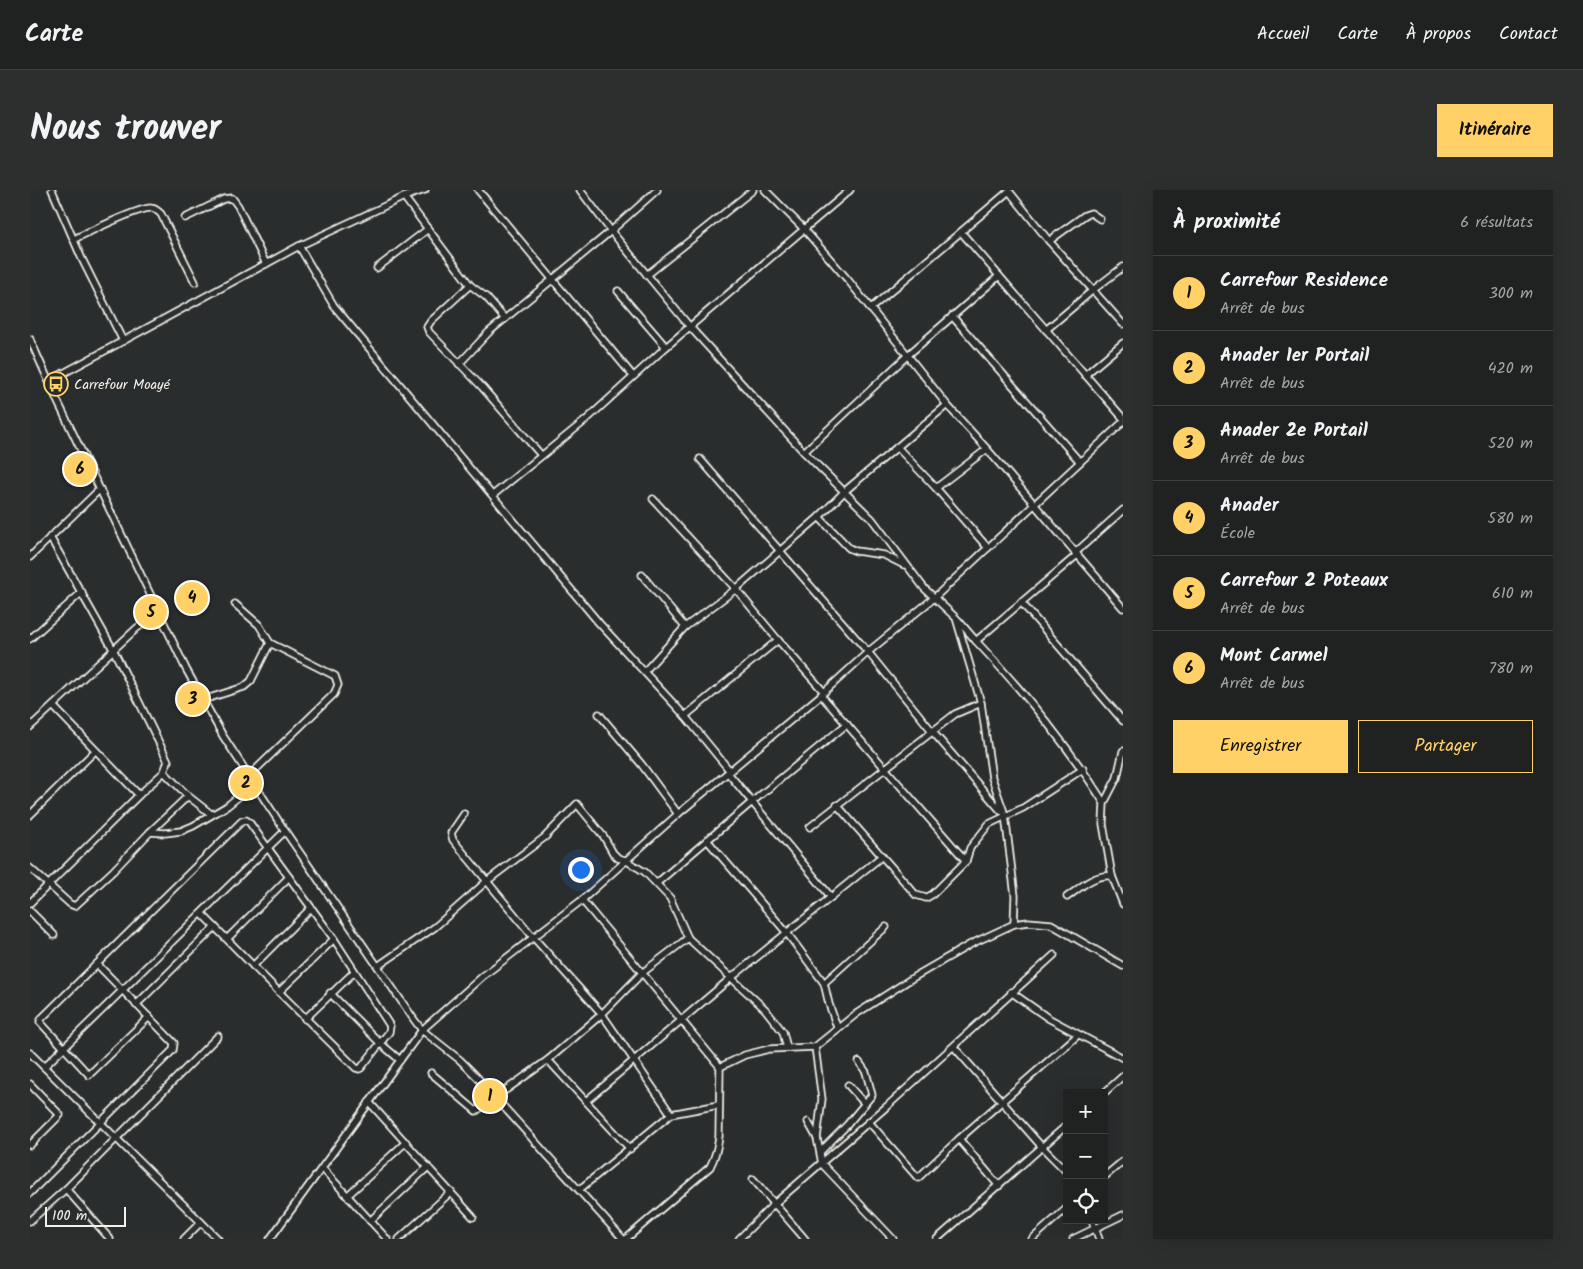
<!DOCTYPE html>
<html lang="fr">
<meta charset="utf-8">
<style>
body{margin:0;font-family:Kalam,sans-serif;background:#2d2f2f;color:#f1f3f6}
.controls{position:absolute;right:15px;bottom:15px;display:grid;overflow:hidden;border-radius:0px;box-shadow:0 5px 20px #0002}
.controls button{width:45px;height:45px;display:grid;place-items:center;padding:0;border:0;border-bottom:1px solid #3d3f40;background:#202222;color:#f1f3f6;font:25px sans-serif}
.scale{position:absolute;left:15px;bottom:12px;width:81px;box-sizing:border-box;padding-left:5px;border:2px solid #f4f1e8;border-top:0;font-size:14px;line-height:18px;white-space:nowrap;color:#f4f1e8;-webkit-text-stroke:4px #2a2d2e;paint-order:stroke}
.you{position:absolute;left:550px;top:679px;width:18px;height:18px;margin:-12px;border:4px solid #fff;border-radius:50%;background:#1a73e8;box-shadow:0 0 0 8px #1a73e833}
.badge{display:grid;place-items:center;width:32px;height:32px;border-radius:50%;background:#ffd166;color:#111;font-size:16px;font-weight:700}
.pin{position:absolute;translate:-50% -50%;border:2px solid #fff;box-shadow:0 1px 5px #0006}
.list{margin:0;padding:0;list-style:none}
h2{display:flex;justify-content:space-between;align-items:center;height:65px;margin:0;padding:0 20px;font-size:21px}
h2 small{font-size:16px;font-weight:400;color:#a2a4a5}
.list li{display:grid;grid-template-columns:32px 1fr auto;gap:15px;align-items:center;box-sizing:border-box;height:75px;padding:0 20px;border-top:1px solid #3d3f40}
.list b{display:block;font-size:19px;white-space:nowrap}
.list p{margin:0;font-size:16px;white-space:nowrap;color:#a2a4a5}
.list em{font-size:16px;font-style:normal;color:#a2a4a5}
.actions{display:flex;gap:10px;padding:15px 20px}
.actions a{flex:1;padding:11px 0;border:1px solid #ffd166;border-radius:0px;text-align:center;font-size:18px;color:#ffd166}
.actions .main{background:#ffd166;color:#111}
.icon{flex:none;width:28px;height:28px;fill:none;stroke:currentColor;stroke-width:2;stroke-linecap:round;stroke-linejoin:round}
.map{position:relative;flex:none;width:1093px;height:1049px;overflow:hidden;border-radius:0px}
header{display:flex;align-items:center;gap:30px;box-sizing:border-box;height:70px;padding:0 25px;background:#202222;border-bottom:1px solid #3d3f40}
header strong{font-size:24px}
nav{display:flex;gap:28px;margin-inline-start:auto;font-size:18px}
.intro{display:flex;align-items:center;justify-content:space-between;box-sizing:border-box;height:120px;padding:0 30px}
h1{margin:0;font-size:35px}
.button{padding:12px 22px;border-radius:0px;background:#ffd166;color:#111;font-size:18px;font-weight:700}
main{display:flex;gap:30px;padding:0 30px}
aside{flex:1;background:#202222;border-radius:0px;box-shadow:0 5px 20px #0002}
.map>svg:first-child{display:block}
</style>
<header>
<strong>Carte</strong>
<nav><a>Accueil</a><a>Carte</a><a>À propos</a><a>Contact</a></nav>
</header>
<div class="intro"><h1>Nous trouver</h1><a class="button">Itinéraire</a></div>
<main>
<div class="map">
<svg width="1093" height="1049" viewBox="0 0 1093 1049">
<rect width="100%" height="100%" fill="#2a2d2e"/>
<filter id="ink" filterUnits="userSpaceOnUse"><feTurbulence type="fractalNoise" baseFrequency=".02" numOctaves="2"/><feDisplacementMap in="SourceGraphic" scale="10" xChannelSelector="R" yChannelSelector="G"/><feConvolveMatrix kernelMatrix="1 2 1 2 8 2 1 2 1" color-interpolation-filters="sRGB"/></filter>
<g filter="url(#ink)">
<g fill="none" stroke-linecap="round" stroke-linejoin="round">
<g stroke="#f4f1e8" stroke-width="9">
<g id="minor">
<polyline points="22,0 52,69 93,151"/>
<polyline points="448,0 603,186"/>
<polyline points="550,0 581,41 660,137 774,262 842,329 894,398 926,428 951,513 962,588 975,625 985,706 984,734"/>
<polyline points="735,0 774,39 818,90 917,215 957,259 1093,418"/>
<polyline points="374,7 440,95 401,131 397,137 399,142 452,197 511,265"/>
<polyline points="155,28 194,9 202,8 208,16 236,74"/>
<polyline points="931,42 1093,228"/>
<path d="M44 49C57 43 109 17 121 18 125 18 128 21 131 24L165 92"/>
<polyline points="1019,51 1055,25 1061,23 1070,29"/>
<polyline points="269,56 304,116 319,134 569,433 655,526 700,581"/>
<polyline points="347,78 398,39"/>
<polyline points="617,85 723,0"/>
<polyline points="440,95 456,107 475,129"/>
<polyline points="588,101 636,157"/>
<polyline points="840,119 979,1 1019,51 1093,134"/>
<polyline points="922,126 1050,272"/>
<polyline points="1016,140 1063,100 1093,77"/>
<polyline points="0,149 27,210 156,479 193,546 255,641 385,831 392,840 430,870 445,885 593,1049"/>
<polyline points="429,174 459,142 581,41 627,0"/>
<polyline points="1055,185 1093,153"/>
<polyline points="19,191 269,56 374,7 395,0"/>
<polyline points="867,257 906,298 957,259"/>
<polyline points="774,262 878,165 969,86"/>
<polyline points="670,269 838,462 902,541 971,621"/>
<polyline points="906,298 958,358"/>
<polyline points="463,305 556,230 636,157 820,0"/>
<polyline points="623,309 706,399 748,450 794,502"/>
<polyline points="789,327 819,358 826,361 854,365 874,375"/>
<polyline points="1045,363 1093,320"/>
<polyline points="0,367 70,299"/>
<polyline points="612,385 655,437"/>
<polyline points="991,412 1093,531"/>
<polyline points="205,414 229,435 240,453 305,486 308,495 304,504 219,586"/>
<polyline points="928,430 946,451 1047,365"/>
<polyline points="0,449 52,402"/>
<path d="M946 451C993 501 1038 555 1074 613"/>
<polyline points="615,481 655,437 706,399 789,327 815,301 917,215"/>
<polyline points="791,505 936,671"/>
<polyline points="173,510 214,497 221,491 240,453"/>
<polyline points="23,516 109,605"/>
<polyline points="569,524 612,575 648,624"/>
<polyline points="655,526 748,450"/>
<polyline points="0,537 107,438 130,422"/>
<polyline points="1093,561 1087,588 1074,613 1073,634 1082,686 1093,714"/>
<polyline points="134,582 158,606 181,624"/>
<polyline points="698,583 801,707"/>
<polyline points="807,615 886,705 896,708 903,704 936,671 940,658 959,634 993,618 1053,579"/>
<polyline points="434,624 421,643 423,650 504,748 572,824 641,924"/>
<polyline points="0,625 65,561"/>
<polyline points="780,637 925,524 951,513"/>
<polyline points="120,642 135,643 151,641 163,636 197,616 224,594"/>
<polyline points="677,650 757,743 794,793 799,814 807,837"/>
<polyline points="0,678 40,714 45,716 83,681 120,642 158,606"/>
<polyline points="627,693 722,612 817,534"/>
<path d="M1037 707C1051 697 1064 684 1082 686"/>
<polyline points="552,710 690,877"/>
<polyline points="0,713 109,605 134,582 138,571 84,461 20,347"/>
<polyline points="0,721 24,745"/>
<polyline points="197,749 259,687"/>
<polyline points="223,776 281,718"/>
<polyline points="348,776 405,737 457,691 515,647 547,614 574,647 583,663 588,668 595,670 615,682 640,708 658,748 735,819 753,842 757,858"/>
<polyline points="794,793 856,737"/>
<polyline points="249,802 304,749"/>
<polyline points="981,802 1018,828 1093,868"/>
<polyline points="300,803 350,853 370,870"/>
<polyline points="106,815 185,737"/>
<polyline points="119,827 59,885 10,832 12,828 212,631 216,630 219,632 304,749 360,836 359,842 331,878 329,879 326,878 249,802 172,724"/>
<polyline points="275,829 324,782"/>
<polyline points="785,857 792,909 787,948 792,974 863,1049"/>
<polyline points="924,857 1012,957 1037,982"/>
<polyline points="0,863 188,1049"/>
<polyline points="518,870 600,959"/>
<polyline points="14,877 255,641"/>
<polyline points="401,883 446,921 449,919 518,870 572,824 612,783 658,748"/>
<polyline points="0,894 30,925 0,955"/>
<polyline points="818,895 835,914"/>
<polyline points="1074,903 1093,886"/>
<polyline points="556,911 701,788 852,666"/>
<polyline points="339,912 443,1027"/>
<polyline points="778,932 787,948"/>
<polyline points="839,932 888,988 929,949 1048,845"/>
<polyline points="929,949 969,996"/>
<polyline points="790,962 817,935 842,905 836,882 829,872"/>
<polyline points="292,978 357,1049"/>
<polyline points="1074,987 1093,971"/>
<polyline points="723,989 775,1049"/>
<polyline points="36,999 80,1049"/>
<polyline points="550,999 641,924 689,915"/>
<polyline points="0,1003 143,860 144,853 67,774"/>
<polyline points="317,1006 376,952"/>
<polyline points="1062,1030 1069,1049"/>
<polyline points="0,1031 38,997 188,846"/>
<polyline points="340,1031 398,977"/>
<polyline points="154,1049 171,1032"/>
<polyline points="240,1049 392,840 453,786 552,710 648,624 791,505 838,462 904,408 1093,232"/>
<polyline points="369,1049 421,1002"/>
<path d="M596 1049 680 977C685 967 688 958 689 946L690 877 715 865 739 859 785 857 826 824 884 787 941 754 984 734 998 732 1021 734 1093 776"/>
<polyline points="709,1049 744,1014 855,918 1024,765"/>
<polyline points="907,1049 1037,935"/>
<polyline points="1002,1049 1037,1018"/>
<polyline points="1043,1049 1093,1025"/>
</g>
</g>
<use href="#minor" stroke="#2a2d2e" stroke-width="5.5"/>
</g>
</g>
<defs>
<g id="bus-ring" transform="scale(1.25)"><circle r="9.5" fill="#2a2d2e" stroke="#ffd166" stroke-width="1.5"/><path d="M-5-6H5V4H4V6H2V4H-2V6H-4V4H-5ZM-3.5-4V0h7V-4ZM-3.5 1.2v1.5H-2V1.2ZM2 1.2v1.5H3.5V1.2Z" fill="#ffd166"/></g>
</defs>
<g fill-rule="evenodd">
<use href="#bus-ring" x="26" y="194"/>
</g>
<g text-anchor="middle" stroke-width="4.5" stroke-linejoin="round" paint-order="stroke">
<g font-size="14" fill="#f4f1e8" stroke="#2a2d2e" text-anchor="start">
<text x="44" y="199">Carrefour Moayé</text>
</g>
</g>
</svg>
<div class="controls">
<button>+</button>
<button>−</button>
<button><svg class="icon" aria-label="locate" viewBox="0 0 24 24"><circle cx="12" cy="12" r="6"/><path d="M12 2v4M12 18v4M2 12h4M18 12h4"/></svg></button>
</div>
<div class="scale">100 m</div>
<div class="you"></div>
<div class="pin badge" style="left:460px;top:906px">1</div>
<div class="pin badge" style="left:216px;top:593px">2</div>
<div class="pin badge" style="left:163px;top:509px">3</div>
<div class="pin badge" style="left:162px;top:408px">4</div>
<div class="pin badge" style="left:121px;top:422px">5</div>
<div class="pin badge" style="left:50px;top:279px">6</div>
</div>
<aside>
<h2>À proximité<small>6 résultats</small></h2>
<ul class="list">
<li><span class="badge">1</span><div><b>Carrefour Residence</b><p>Arrêt de bus</p></div><em>300 m</em></li>
<li><span class="badge">2</span><div><b>Anader 1er Portail</b><p>Arrêt de bus</p></div><em>420 m</em></li>
<li><span class="badge">3</span><div><b>Anader 2e Portail</b><p>Arrêt de bus</p></div><em>520 m</em></li>
<li><span class="badge">4</span><div><b>Anader</b><p>École</p></div><em>580 m</em></li>
<li><span class="badge">5</span><div><b>Carrefour 2 Poteaux</b><p>Arrêt de bus</p></div><em>610 m</em></li>
<li><span class="badge">6</span><div><b>Mont Carmel</b><p>Arrêt de bus</p></div><em>780 m</em></li>
</ul>
<div class="actions"><a class="main">Enregistrer</a><a>Partager</a></div>
</aside>
</main>
